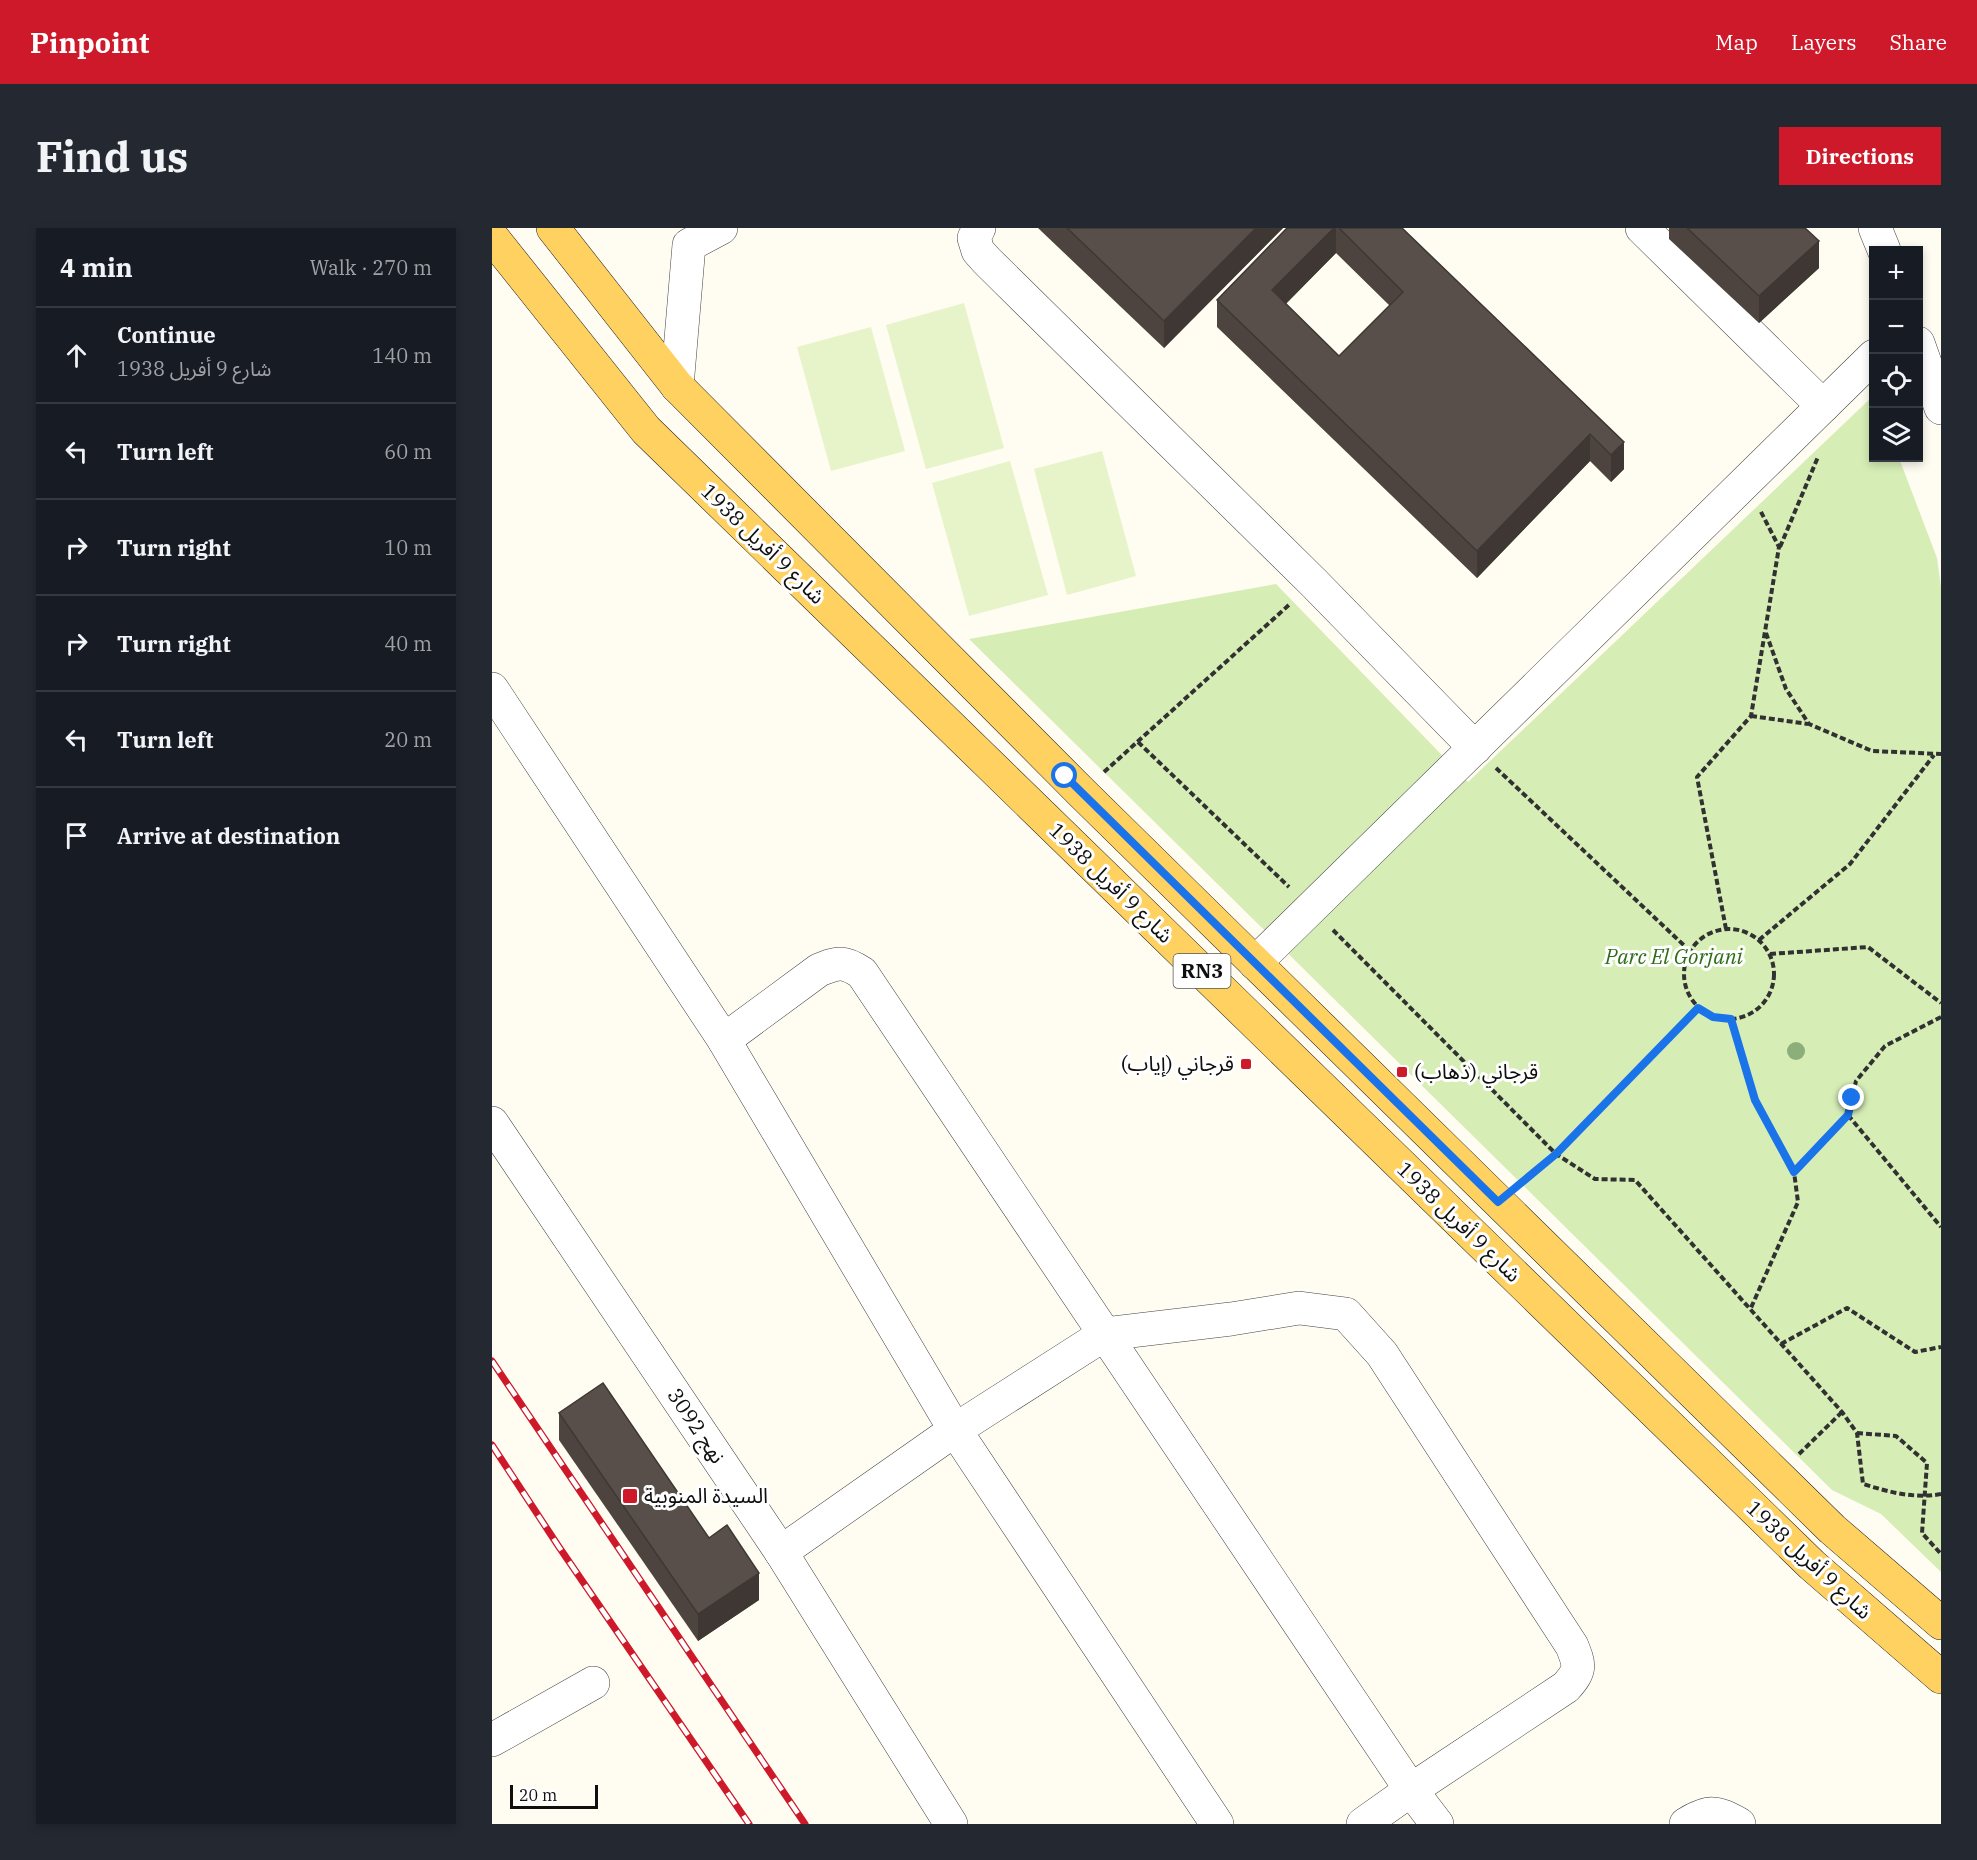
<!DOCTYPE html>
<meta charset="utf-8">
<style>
body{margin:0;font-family:"IBM Plex Serif","Noto Sans Arabic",serif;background:#242831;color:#f1f3f6}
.controls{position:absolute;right:18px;top:18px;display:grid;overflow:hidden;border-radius:0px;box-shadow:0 3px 9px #0003}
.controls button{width:54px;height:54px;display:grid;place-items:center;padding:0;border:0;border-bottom:2px solid #363941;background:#171b24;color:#f1f3f6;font:30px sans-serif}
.scale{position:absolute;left:18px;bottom:15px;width:88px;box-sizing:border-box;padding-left:6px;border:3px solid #0f0f0f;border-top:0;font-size:16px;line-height:21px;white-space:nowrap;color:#0f0f0f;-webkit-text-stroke:4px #fff;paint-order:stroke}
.stop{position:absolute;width:18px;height:18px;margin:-14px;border:4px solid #1a73e8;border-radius:50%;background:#fff}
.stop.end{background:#1a73e8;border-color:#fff;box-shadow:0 2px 6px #0008}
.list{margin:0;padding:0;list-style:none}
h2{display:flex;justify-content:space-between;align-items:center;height:78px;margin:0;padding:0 24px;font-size:26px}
h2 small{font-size:20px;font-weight:400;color:#9ea1a6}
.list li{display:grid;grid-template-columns:39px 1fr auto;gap:18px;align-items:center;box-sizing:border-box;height:96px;padding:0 24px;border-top:2px solid #363941}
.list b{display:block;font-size:22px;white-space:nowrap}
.list p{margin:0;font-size:20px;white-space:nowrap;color:#9ea1a6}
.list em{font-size:20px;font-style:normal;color:#9ea1a6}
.icon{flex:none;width:33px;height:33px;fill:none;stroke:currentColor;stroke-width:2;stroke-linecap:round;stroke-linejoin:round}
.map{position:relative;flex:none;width:1449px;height:1596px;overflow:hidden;border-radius:0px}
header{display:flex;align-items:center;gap:36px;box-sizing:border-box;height:84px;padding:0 30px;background:#cd192a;color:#fff}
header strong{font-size:28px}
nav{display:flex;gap:33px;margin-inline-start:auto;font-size:21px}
.intro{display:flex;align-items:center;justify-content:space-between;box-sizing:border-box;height:144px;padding:0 36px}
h1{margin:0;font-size:42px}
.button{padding:15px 27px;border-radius:0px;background:#cd192a;color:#fff;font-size:21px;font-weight:700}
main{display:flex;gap:36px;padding:0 36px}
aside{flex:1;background:#171b24;border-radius:0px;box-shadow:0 3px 9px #0003}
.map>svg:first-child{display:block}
</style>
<header>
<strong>Pinpoint</strong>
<nav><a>Map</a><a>Layers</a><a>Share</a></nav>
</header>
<div class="intro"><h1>Find us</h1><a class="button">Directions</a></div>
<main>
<aside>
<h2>4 min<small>Walk · 270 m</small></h2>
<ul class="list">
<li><svg class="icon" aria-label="ahead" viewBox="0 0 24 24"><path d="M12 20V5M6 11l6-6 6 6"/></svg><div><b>Continue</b><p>شارع 9 أفريل 1938</p></div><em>140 m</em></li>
<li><svg class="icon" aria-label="left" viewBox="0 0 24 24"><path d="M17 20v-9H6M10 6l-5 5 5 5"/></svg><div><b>Turn left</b></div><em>60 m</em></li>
<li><svg class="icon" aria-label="right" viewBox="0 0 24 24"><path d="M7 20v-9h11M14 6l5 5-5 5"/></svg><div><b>Turn right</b></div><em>10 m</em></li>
<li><svg class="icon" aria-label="right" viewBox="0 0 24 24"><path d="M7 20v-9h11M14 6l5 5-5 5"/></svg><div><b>Turn right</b></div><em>40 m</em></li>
<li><svg class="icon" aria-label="left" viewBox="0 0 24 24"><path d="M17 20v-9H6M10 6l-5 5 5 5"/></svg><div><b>Turn left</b></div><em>20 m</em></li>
<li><svg class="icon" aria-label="arrive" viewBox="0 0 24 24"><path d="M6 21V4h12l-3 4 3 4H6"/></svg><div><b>Arrive at destination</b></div></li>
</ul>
</aside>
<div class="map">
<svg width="1449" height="1596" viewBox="0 0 1449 1596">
<rect width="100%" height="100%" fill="#fffcf1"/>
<polygon fill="#d6eeb6" points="1381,168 1382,230 1407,230 1445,330 1449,359 1449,1344 1389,1286 1340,1262 477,411 784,356 976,554"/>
<g fill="#e7f4c9">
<polygon points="472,75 512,220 434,241 394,97"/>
<polygon points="379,99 413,223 339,243 305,119"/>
<polygon points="610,223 644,348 575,367 542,241"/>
<polygon points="518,233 556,367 477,388 440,255"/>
</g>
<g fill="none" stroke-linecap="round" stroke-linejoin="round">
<g stroke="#424242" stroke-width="34">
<g id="minor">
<polyline points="487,0 482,10 486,23 495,33 822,355 983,520"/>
<polyline points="1150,0 1331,178"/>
<polyline points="1383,0 1392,22"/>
<polyline points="1426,115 1449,180"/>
<polyline points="185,158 197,17 229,0"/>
<polyline points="0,461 232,812 463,1202 725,1596"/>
<polyline points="763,735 1382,128"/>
<path d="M232 812 327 742C347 734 352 733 370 745L919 1562 945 1596"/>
<polyline points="0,895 289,1324 459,1596"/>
<path d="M289 1324 463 1202 613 1106 739 1091 807 1080 854 1086 890 1126 1080 1418C1088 1438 1089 1442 1074 1459L919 1562 871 1596"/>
<polyline points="0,1512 101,1455"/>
<path d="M1194 1596C1217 1582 1224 1583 1247 1596"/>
</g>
</g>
<g stroke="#202020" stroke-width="34">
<g id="major">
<polyline points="61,0 185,158 590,565 1340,1301 1449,1395"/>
<polyline points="0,9 154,202 1320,1337 1449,1449"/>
</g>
</g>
<g stroke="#313131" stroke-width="4" stroke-dasharray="6 3" stroke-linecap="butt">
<polyline points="1288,319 1326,229"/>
<polyline points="1274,405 1294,461 1317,496 1380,523 1449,526"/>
<polyline points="1259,488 1316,496"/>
<polyline points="646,514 797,659"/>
<polyline points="1004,540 1198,723"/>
<polyline points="612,544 798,376"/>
<polyline points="1234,701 1205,549 1259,488 1287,319 1268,282"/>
<circle cx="1237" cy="746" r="45"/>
<path d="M841 702 1064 926 1103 951 1143 952 1350 1184 1365 1205 1371 1256C1397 1264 1422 1271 1449 1266"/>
<polyline points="1267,712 1358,636 1442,527"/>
<polyline points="1278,726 1376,719 1449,775"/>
<polyline points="1239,791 1263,872 1302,944 1306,974 1258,1082"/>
<polyline points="1356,887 1449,999"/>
<polyline points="1302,944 1356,887 1364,853 1393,818 1449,789"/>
<polyline points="1030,954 1064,926 1206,780"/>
<polyline points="1289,1116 1355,1080 1423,1124 1449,1119"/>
<polyline points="1365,1205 1404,1208 1435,1235 1430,1305 1449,1326"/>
<polyline points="1307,1226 1350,1184"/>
</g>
<use href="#minor" stroke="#fff" stroke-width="33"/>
<use href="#major" stroke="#ffd161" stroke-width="33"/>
<g stroke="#cd192a" stroke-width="7">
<g id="rail">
<polyline points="0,1133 313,1596"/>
<polyline points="0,1217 67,1319 257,1596"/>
</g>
</g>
<use href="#rail" stroke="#fff" stroke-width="4.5" stroke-dasharray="14" stroke-linecap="butt"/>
</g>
<circle fill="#8cae7a" cx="1304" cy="823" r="9"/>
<g fill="#4d4440" fill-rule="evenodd">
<polygon points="546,0 791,0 672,120"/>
<path d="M795 0H910L1132 214V241L1119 254 1098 233 985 350 725 99V72ZM844 25 898 78 847 128 794 76Z"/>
<polygon points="1177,0 1313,0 1327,40 1267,95 1177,11"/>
<polygon points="67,1185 217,1310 267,1372 206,1413 67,1212"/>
</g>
<g fill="#3e3734">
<polygon points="764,0 791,0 672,120 672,93"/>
<polygon points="842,0 844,0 844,25 780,89 780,62"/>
<polygon points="1327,13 1327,40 1267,95 1267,68"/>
<polygon points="1098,206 1098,233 985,350 985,323"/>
<polygon points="1132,214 1132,241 1119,254 1119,227"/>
<polygon points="267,1345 267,1372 206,1413 206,1386"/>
</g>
<g fill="#594f4a" stroke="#3e3734" stroke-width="1.5">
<polygon points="575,0 764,0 672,93"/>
<polygon points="795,0 842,0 780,62 847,128 911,64 847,0 910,0 1132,214 1119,227 1098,206 985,323 725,72"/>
<polygon points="1195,0 1313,0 1327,13 1267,68"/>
<polygon points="111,1155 217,1310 235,1297 267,1345 206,1386 67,1185"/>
</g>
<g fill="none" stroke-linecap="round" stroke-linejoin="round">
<polyline stroke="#1a73e8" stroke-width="8" points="573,548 1006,974 1064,926 1206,780 1221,789 1239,791 1263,872 1302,944 1356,887 1360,870"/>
</g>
<g fill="#cd192a" stroke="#fff" stroke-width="2">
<rect x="748" y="830" width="12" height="12" rx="3"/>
<rect x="904" y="838" width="12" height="12" rx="3"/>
<rect x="130" y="1260" width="16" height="16" rx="3"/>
</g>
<g text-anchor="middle" stroke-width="6" stroke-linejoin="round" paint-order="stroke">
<rect fill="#fff" stroke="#575757" stroke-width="1.5" x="681.5" y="726" width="57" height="34" rx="4.5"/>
<g font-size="20" font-weight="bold" fill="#0f0f0f">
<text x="710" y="750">RN3</text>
</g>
<g font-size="21" fill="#0f0f0f" stroke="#fff">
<text transform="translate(271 316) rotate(44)" y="7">شارع 9 أفريل 1938</text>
<text transform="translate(619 655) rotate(44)" y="7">شارع 9 أفريل 1938</text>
<text transform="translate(967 994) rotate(44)" y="7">شارع 9 أفريل 1938</text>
<text transform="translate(204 1198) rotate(56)" y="7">نهج 3092</text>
<text transform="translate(1317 1332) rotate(43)" y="7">شارع 9 أفريل 1938</text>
</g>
<g font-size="21" font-style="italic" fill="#2e6e18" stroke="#fff">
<text x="1182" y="736">Parc El Gorjani</text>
</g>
<g font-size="21" fill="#0f0f0f" stroke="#fff" text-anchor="start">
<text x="742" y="843" text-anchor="end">قرجاني (إياب)</text>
<text x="922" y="851">قرجاني (ذهاب)</text>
<text x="152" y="1275">السيدة المنوبية</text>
</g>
</g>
</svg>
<div class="controls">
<button>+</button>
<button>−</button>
<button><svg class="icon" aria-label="locate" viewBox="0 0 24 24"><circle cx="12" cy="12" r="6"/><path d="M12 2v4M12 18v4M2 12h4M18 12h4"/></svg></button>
<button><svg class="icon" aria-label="layers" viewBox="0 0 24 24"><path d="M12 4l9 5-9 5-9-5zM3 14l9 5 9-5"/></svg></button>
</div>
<div class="scale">20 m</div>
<div class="stop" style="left:573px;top:548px"></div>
<div class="stop end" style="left:1360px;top:870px"></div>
</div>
</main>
